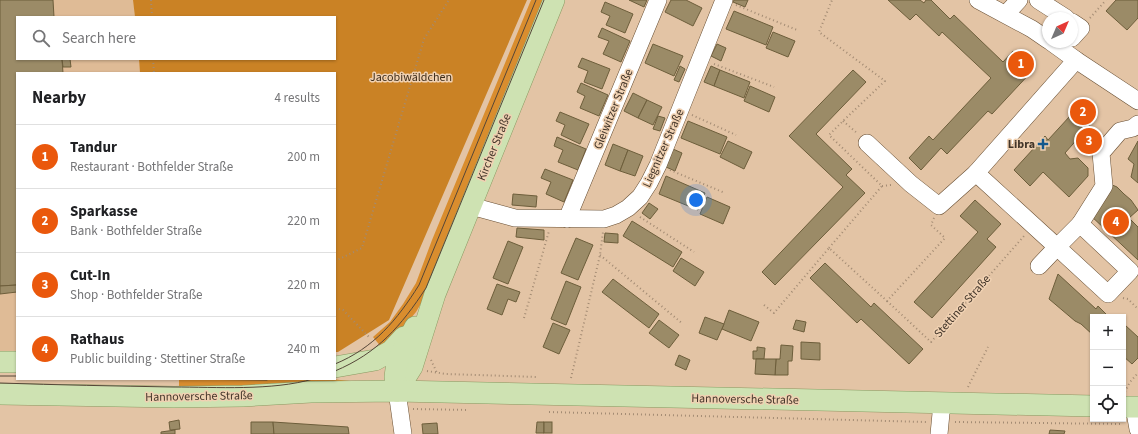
<!DOCTYPE html>
<meta charset="utf-8">
<style>
body{margin:0;font-family:"Source Sans 3",sans-serif;background:#f2f2f2;color:#202124}
.controls{position:absolute;right:12px;bottom:12px;display:grid;overflow:hidden;border-radius:0px;box-shadow:0 1px 3px #0004}
.controls button{width:36px;height:36px;display:grid;place-items:center;padding:0;border:0;border-bottom:1px solid #e0e0e0;background:#fff;color:#202124;font:20px sans-serif}
.compass{position:absolute;left:1042px;top:12px;width:36px;height:36px;border-radius:50%;background:#fff;box-shadow:0 1px 3px #0004;rotate:44deg}
.you{position:absolute;left:696px;top:200px;width:14px;height:14px;margin:-10px;border:3px solid #fff;border-radius:50%;background:#1a73e8;box-shadow:0 0 0 6px #1a73e833}
.badge{display:grid;place-items:center;width:26px;height:26px;border-radius:50%;background:#ea580c;color:#fff;font-size:13px;font-weight:700}
.pin{position:absolute;translate:-50% -50%;border:2px solid #fff;box-shadow:0 1px 4px #0006}
.list{margin:0;padding:0;list-style:none}
h2{display:flex;justify-content:space-between;align-items:center;height:52px;margin:0;padding:0 16px;font-size:17px}
h2 small{font-size:13px;font-weight:400;color:#757577}
.list li{display:grid;grid-template-columns:26px 1fr auto;gap:12px;align-items:center;box-sizing:border-box;height:64px;padding:0 16px;border-top:1px solid #e0e0e0}
.list b{display:block;font-size:15px;white-space:nowrap}
.list p{margin:0;font-size:13px;white-space:nowrap;color:#757577}
.list em{font-size:13px;font-style:normal;color:#757577}
.icon{flex:none;width:22px;height:22px;fill:none;stroke:currentColor;stroke-width:2;stroke-linecap:round;stroke-linejoin:round}
.map{position:relative;flex:none;width:1138px;height:434px;overflow:hidden}
.search{position:absolute;background:#fff;box-shadow:0 1px 3px #0004;left:16px;top:16px;width:320px;height:44px;display:flex;align-items:center;gap:10px;box-sizing:border-box;padding:0 14px;border-radius:0px;color:#757577;font-size:15px}
.panel{position:absolute;background:#fff;box-shadow:0 1px 3px #0004;left:16px;top:72px;width:320px;height:308px;border-radius:0px}
.map>svg:first-child{display:block}
</style>
<div class="map">
<svg width="1138" height="434" viewBox="0 0 1138 434">
<rect width="100%" height="100%" fill="#e3c4a5"/>
<polygon fill="#dfbb96" points="0,0 133,0 135,17 17,17 17,59 139,59 140,73 17,73 17,351 0,351"/>
<g fill="#d98d2e">
<polygon points="531,0 547,0 429,290 416,312 400,331 382,348 373,337 390,322 403,304 416,283 432,240"/>
<polygon points="179,379 331,379 369,383 179,390"/>
</g>
<polygon fill="#ca8225" points="133,0 527,0 389,320 338,352 335,352 335,73 140,73 139,59 335,59 335,17 135,17"/>
<g fill="#9b8b67" stroke="#6d5e3b">
<polygon points="0,0 53,0 54,17 17,17 17,59 62,59 63,73 17,73 17,285 0,286"/>
<polygon points="629,0 647,0 644,7"/>
<polygon points="671,0 686,0 702,8 693,26 665,12"/>
<polygon points="734,0 748,0 745,7 733,2"/>
<polygon points="888,0 920,0 924,3 926,0 931,0 950,19 954,15 1003,62 1013,51 1033,70 992,114 988,111 947,154 941,148 921,170 909,158 929,136 933,140 991,78 942,32 939,36 916,14 910,20"/>
<polygon points="1116,0 1138,0 1138,18 1127,30 1106,11"/>
<polygon points="605,2 633,14 625,33 606,25 610,16 601,12"/>
<polygon points="734,11 773,27 766,45 726,29"/>
<polygon points="602,28 630,41 621,62 603,54 609,41 598,37"/>
<polygon points="773,32 795,41 788,57 766,48"/>
<polygon points="653,44 683,56 674,76 645,63"/>
<polygon points="717,44 726,48 721,61 711,56"/>
<polygon points="582,58 610,69 602,89 584,82 588,71 578,67"/>
<polygon points="62,59 70,59 71,67 63,67"/>
<polygon points="680,66 685,69 679,82 674,80"/>
<polygon points="711,66 720,70 714,86 704,82"/>
<polygon points="720,70 750,82 744,98 714,86"/>
<polygon points="853,70 866,82 816,134 852,169 846,175 865,193 775,285 762,272 843,187 789,136"/>
<polygon points="581,83 608,95 599,116 580,108 585,96 577,92"/>
<polygon points="750,86 775,97 769,112 744,101"/>
<polygon points="633,93 647,100 638,118 624,111"/>
<polygon points="647,100 662,107 653,125 638,118"/>
<polygon points="1081,104 1096,118 1065,153 1070,159 1078,158 1088,168 1088,176 1069,197 1043,172 1030,186 1014,170 1045,136 1048,140"/>
<polygon points="560,112 589,124 580,144 561,135 565,125 556,121"/>
<polygon points="658,116 665,118 660,131 653,129"/>
<polygon points="688,121 727,137 720,154 681,138"/>
<polygon points="557,137 586,149 578,170 558,162 563,150 554,146"/>
<polygon points="728,141 752,152 744,169 720,157"/>
<polygon points="1138,141 1138,183 1131,177 1134,164 1128,159"/>
<polygon points="613,144 628,150 620,171 605,165"/>
<polygon points="673,149 682,153 675,171 666,167"/>
<polygon points="628,150 643,156 635,176 620,171"/>
<polygon points="545,169 573,180 564,202 546,194 551,182 541,178"/>
<polygon points="666,176 705,193 698,210 659,194"/>
<polygon points="1110,184 1117,187 1124,194 1131,200 1138,210 1129,218 1138,227 1138,260 1090,215"/>
<polygon points="513,194 537,196 536,207 512,205"/>
<polygon points="707,197 730,207 723,224 700,214"/>
<polygon points="975,200 1001,224 987,239 996,247 932,318 914,302 978,232 960,216"/>
<polygon points="649,203 658,209 650,219 642,213"/>
<polygon points="632,221 682,252 673,267 623,236"/>
<polygon points="517,228 544,230 544,240 516,237"/>
<polygon points="605,233 618,234 618,243 604,242"/>
<polygon points="576,238 593,245 578,280 561,273"/>
<polygon points="508,241 523,247 508,284 493,278"/>
<polygon points="681,258 704,272 695,286 673,271"/>
<polygon points="825,263 871,307 874,303 923,349 909,364 861,319 857,323 810,278"/>
<polygon points="1058,274 1096,309 1098,306 1109,317 1093,317 1093,335 1081,324 1075,321 1049,299"/>
<polygon points="613,279 659,314 649,328 602,292"/>
<polygon points="566,281 581,287 566,325 551,319"/>
<polygon points="497,284 520,292 516,302 508,299 502,315 487,309"/>
<polygon points="17,285 17,292 0,294 0,286"/>
<polygon points="729,310 759,322 751,341 722,329"/>
<polygon points="705,317 724,324 717,340 699,333"/>
<polygon points="659,320 679,335 669,348 649,333"/>
<polygon points="796,320 806,322 804,332 793,329"/>
<polygon points="553,323 570,330 559,354 543,347"/>
<polygon points="1125,325 1138,337 1138,358 1132,364 1123,356 1123,327"/>
<polygon points="801,342 820,343 820,360 801,359"/>
<polygon points="781,345 793,346 792,361 788,361 788,375 775,375 776,359 780,359"/>
<polygon points="757,347 765,348 764,359 753,359 753,351 757,351"/>
<polygon points="679,355 690,360 686,370 675,365"/>
<polygon points="756,359 776,359 775,375 755,374"/>
<polygon points="179,420 180,429 170,430 169,422"/>
<polygon points="251,422 273,422 274,434 251,434"/>
<polygon points="273,422 348,427 349,434 274,434"/>
<polygon points="537,422 544,422 544,433 536,433"/>
<rect x="544" y="422" width="8" height="11"/>
<polygon points="437,423 438,434 423,434 422,424"/>
<polygon points="175,430 175,434 161,434 161,432"/>
<polygon points="1050,430 1065,431 1064,434 1049,434"/>
</g>
<g fill="none" stroke-linecap="round" stroke-linejoin="round">
<g stroke="#674d31" stroke-width="18">
<g id="minor">
<polyline points="978,0 1032,29 1048,40"/>
<polyline points="1038,0 1066,18"/>
<polyline points="1006,14 1019,0"/>
<polyline points="1072,22 1081,28 1072,38"/>
<polyline points="1051,42 1076,60 1138,101"/>
<polyline points="867,143 911,184 939,206 976,173 1076,60"/>
<polyline points="976,173 1057,247 1039,266"/>
<polyline points="471,206 515,218 604,219 616,215 628,208 640,197 649,183 658,165 724,0"/>
<polyline points="567,219 658,0"/>
<polygon points="1080,224 1130,271 1108,294 1057,247"/>
<polyline points="1080,224 1104,186 1101,153 1120,131 1133,128 1138,124"/>
<polyline points="397,391 403,434"/>
<polyline points="1134,407 1138,429"/>
<polyline points="939,434 942,403"/>
</g>
</g>
<g stroke="#899961" stroke-width="22">
<g id="major">
<polyline points="0,362 17,362"/>
<polyline points="335,367 375,360 391,351 404,337"/>
<polyline points="397,391 412,367 435,294 554,0"/>
<polyline points="397,391 395,377 397,362 415,327"/>
<polyline points="0,394 174,397 243,396 311,392 397,391 1093,406"/>
<polyline points="1123,407 1138,407"/>
</g>
</g>
<g stroke="#a38b73" stroke-width="2" stroke-dasharray="1 3" stroke-linecap="butt">
<polyline points="151,0 152,17"/>
<polyline points="736,5 797,30"/>
<polyline points="1090,18 1106,0"/>
<polyline points="153,59 154,73"/>
<polyline points="714,64 774,87"/>
<polyline points="692,115 736,135"/>
<polyline points="843,121 857,133"/>
<polyline points="670,170 725,193"/>
<polyline points="882,186 891,185"/>
<polyline points="640,217 694,252"/>
<polyline points="829,248 882,186 829,135 843,121 885,81 819,32 832,0"/>
<polyline points="600,255 683,324"/>
<polyline points="335,261 362,248 424,39 449,0"/>
<polyline points="1123,298 1128,299 1138,309"/>
<polyline points="887,301 931,342 1024,236"/>
<polyline points="764,305 774,313 829,248 887,301 945,238 931,225 934,218"/>
<polyline points="335,308 343,310 369,337"/>
<polyline points="524,318 549,231"/>
<polyline points="431,360 437,373"/>
<polyline points="427,371 446,374 538,377"/>
<polyline points="571,378 600,255 603,232"/>
<polyline points="968,387 988,347"/>
<polyline points="1125,392 1130,382 1138,373"/>
<polyline points="413,409 469,410"/>
<polyline points="549,412 926,422"/>
<polyline points="955,422 1122,424"/>
</g>
<use href="#minor" stroke="#fff" stroke-width="17"/>
<use href="#major" stroke="#cee2b2" stroke-width="21"/>
<g stroke="#554638" stroke-width="1">
<path d="M335 364C374 348 397 320 419 285L536 0"/>
<path d="M335 371C378 353 401 326 426 288L544 0"/>
<polyline points="0,376 17,376"/>
<polyline points="171,379 267,380"/>
<path d="M0 383C58 385 116 386 173 387 216 387 272 391 313 379"/>
</g>
</g>
<path fill="#14598d" stroke="#f0d1b2" stroke-width="1.5" d="M1041 138h4v4h4v4h-4v4h-4v-4h-4v-4h4z"/>
<g text-anchor="middle" stroke-width="3" stroke-linejoin="round" paint-order="stroke">
<g font-size="12" fill="#3d2c19" stroke="#f0d1b2">
<text x="411" y="81">Jacobiwäldchen</text>
</g>
<g font-size="12" fill="#43362a" stroke="#f0d1b2">
<text transform="translate(613 109) rotate(-68)" y="4">Gleiwitzer Straße</text>
<text transform="translate(494 147) rotate(-68)" y="4">Kircher Straße</text>
<text transform="translate(663 148) rotate(-66)" y="4">Liegnitzer Straße</text>
<text transform="translate(962 306) rotate(-49)" y="4">Stettiner Straße</text>
<text transform="translate(199 396) rotate(-1)" y="4">Hannoversche Straße</text>
<text transform="translate(745 399) rotate(1)" y="4">Hannoversche Straße</text>
</g>
<g font-size="12" font-weight="bold" fill="#43362a" stroke="#f0d1b2" text-anchor="end">
<text x="1035" y="148">Libra</text>
</g>
</g>
</svg>
<div class="controls">
<button>+</button>
<button>−</button>
<button><svg class="icon" aria-label="locate" viewBox="0 0 24 24"><circle cx="12" cy="12" r="6"/><path d="M12 2v4M12 18v4M2 12h4M18 12h4"/></svg></button>
</div>
<svg class="compass" viewBox="-18 -18 36 36"><path d="M0-13l5 13h-10z" fill="#e53935"/><path d="M0 13l5-13h-10z" fill="#757577"/></svg>
<div class="you"></div>
<div class="pin badge" style="left:1021px;top:64px">1</div>
<div class="pin badge" style="left:1083px;top:112px">2</div>
<div class="pin badge" style="left:1089px;top:141px">3</div>
<div class="pin badge" style="left:1116px;top:222px">4</div>
<div class="search"><svg class="icon" aria-label="search" viewBox="0 0 24 24"><circle cx="10" cy="10" r="6"/><path d="M15 15l6 6"/></svg>Search here</div>
<section class="panel">
<h2>Nearby<small>4 results</small></h2>
<ul class="list">
<li><span class="badge">1</span><div><b>Tandur</b><p>Restaurant · Bothfelder Straße</p></div><em>200 m</em></li>
<li><span class="badge">2</span><div><b>Sparkasse</b><p>Bank · Bothfelder Straße</p></div><em>220 m</em></li>
<li><span class="badge">3</span><div><b>Cut-In</b><p>Shop · Bothfelder Straße</p></div><em>220 m</em></li>
<li><span class="badge">4</span><div><b>Rathaus</b><p>Public building · Stettiner Straße</p></div><em>240 m</em></li>
</ul>
</section>
</div>
